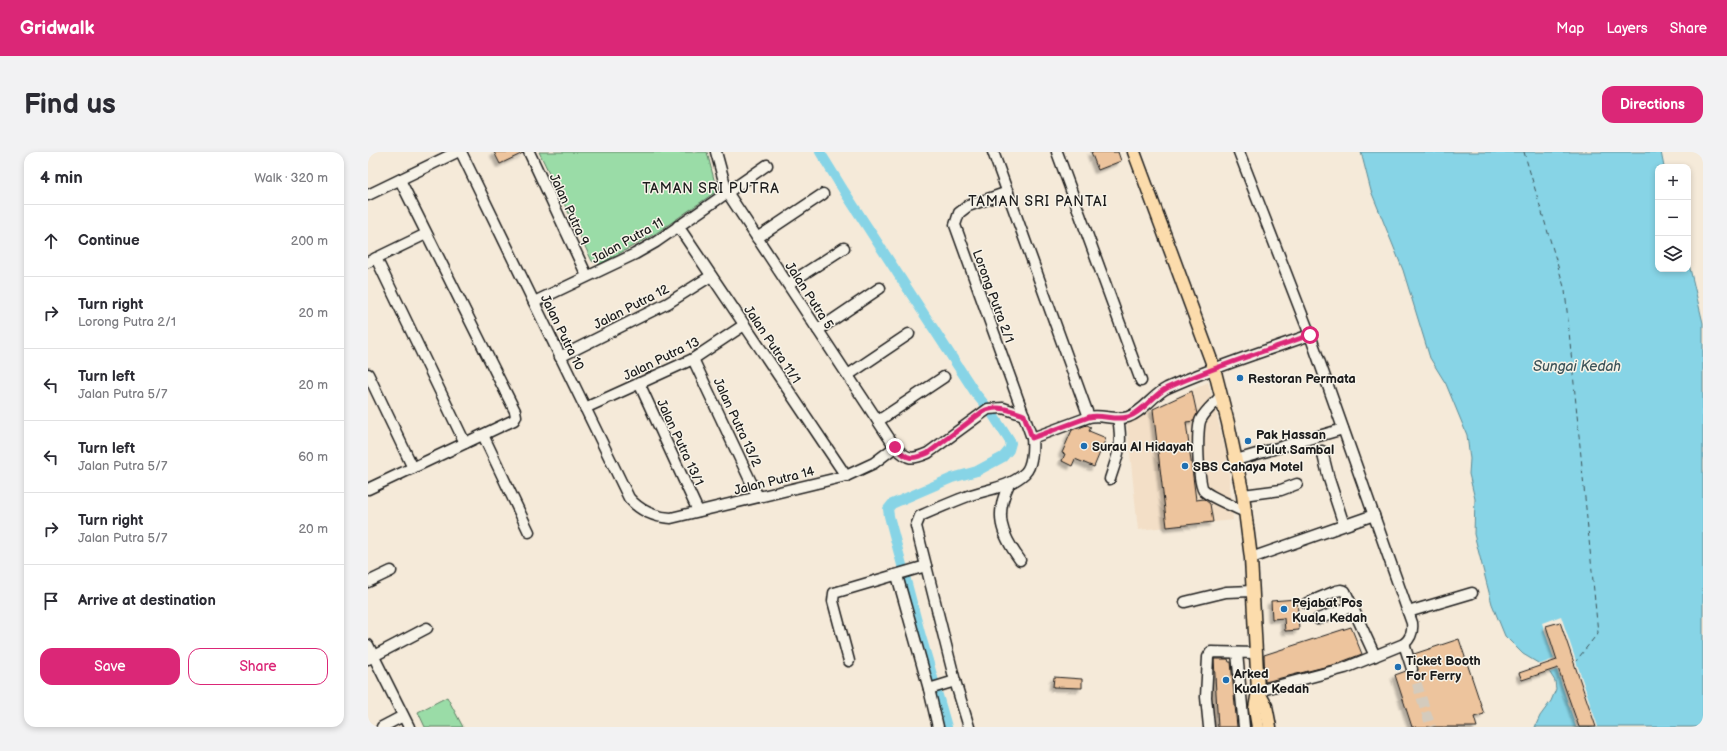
<!DOCTYPE html>
<meta charset="utf-8">
<style>
body{margin:0;font-family:"Balsamiq Sans",sans-serif;background:#f2f2f3;color:#2b2b33}
.controls{position:absolute;right:12px;top:12px;display:grid;overflow:hidden;border-radius:8px;box-shadow:0 2px 6px #0003}
.controls button{width:36px;height:36px;display:grid;place-items:center;padding:0;border:0;border-bottom:1px solid #e1e1e2;background:#fff;color:#2b2b33;font:20px sans-serif}
.stop{position:absolute;width:12px;height:12px;margin:-9px;border:3px solid #db2777;border-radius:50%;background:#fff}
.stop.end{background:#db2777;border-color:#fff;box-shadow:0 1px 4px #0008}
.list{margin:0;padding:0;list-style:none}
h2{display:flex;justify-content:space-between;align-items:center;height:52px;margin:0;padding:0 16px;font-size:17px}
h2 small{font-size:13px;font-weight:400;color:#7c7c81}
.list li{display:grid;grid-template-columns:26px 1fr auto;gap:12px;align-items:center;box-sizing:border-box;height:72px;padding:0 16px;border-top:1px solid #e1e1e2}
.list b{display:block;font-size:15px;white-space:nowrap}
.list p{margin:0;font-size:13px;white-space:nowrap;color:#7c7c81}
.list em{font-size:13px;font-style:normal;color:#7c7c81}
.actions{display:flex;gap:8px;padding:12px 16px}
.actions a{flex:1;padding:9px 0;border:1px solid #db2777;border-radius:12px;text-align:center;font-size:14px;color:#db2777}
.actions .main{background:#db2777;color:#fff}
.icon{flex:none;width:22px;height:22px;fill:none;stroke:currentColor;stroke-width:2;stroke-linecap:round;stroke-linejoin:round}
.map{position:relative;flex:none;width:1335px;height:575px;overflow:hidden;border-radius:12px}
header{display:flex;align-items:center;gap:24px;box-sizing:border-box;height:56px;padding:0 20px;background:#db2777;color:#fff}
header strong{font-size:19px}
nav{display:flex;gap:22px;margin-inline-start:auto;font-size:14px}
.intro{display:flex;align-items:center;justify-content:space-between;box-sizing:border-box;height:96px;padding:0 24px}
h1{margin:0;font-size:28px}
.button{padding:10px 18px;border-radius:12px;background:#db2777;color:#fff;font-size:14px;font-weight:700}
main{display:flex;gap:24px;padding:0 24px}
aside{flex:1;background:#fff;border-radius:12px;box-shadow:0 2px 6px #0003}
.map>svg:first-child{display:block}
</style>
<header>
<strong>Gridwalk</strong>
<nav><a>Map</a><a>Layers</a><a>Share</a></nav>
</header>
<div class="intro"><h1>Find us</h1><a class="button">Directions</a></div>
<main>
<aside>
<h2>4 min<small>Walk · 320 m</small></h2>
<ul class="list">
<li><svg class="icon" aria-label="ahead" viewBox="0 0 24 24"><path d="M12 20V5M6 11l6-6 6 6"/></svg><div><b>Continue</b></div><em>200 m</em></li>
<li><svg class="icon" aria-label="right" viewBox="0 0 24 24"><path d="M7 20v-9h11M14 6l5 5-5 5"/></svg><div><b>Turn right</b><p>Lorong Putra 2/1</p></div><em>20 m</em></li>
<li><svg class="icon" aria-label="left" viewBox="0 0 24 24"><path d="M17 20v-9H6M10 6l-5 5 5 5"/></svg><div><b>Turn left</b><p>Jalan Putra 5/7</p></div><em>20 m</em></li>
<li><svg class="icon" aria-label="left" viewBox="0 0 24 24"><path d="M17 20v-9H6M10 6l-5 5 5 5"/></svg><div><b>Turn left</b><p>Jalan Putra 5/7</p></div><em>60 m</em></li>
<li><svg class="icon" aria-label="right" viewBox="0 0 24 24"><path d="M7 20v-9h11M14 6l5 5-5 5"/></svg><div><b>Turn right</b><p>Jalan Putra 5/7</p></div><em>20 m</em></li>
<li><svg class="icon" aria-label="arrive" viewBox="0 0 24 24"><path d="M6 21V4h12l-3 4 3 4H6"/></svg><div><b>Arrive at destination</b></div></li>
</ul>
<div class="actions"><a class="main">Save</a><a>Share</a></div>
</aside>
<div class="map">
<svg width="1335" height="575" viewBox="0 0 1335 575">
<defs>
<filter id="shadow"><feDropShadow dx="-3.5" dy="3.5" stdDeviation="1" flood-color="#0004"/></filter>
</defs>
<rect width="100%" height="100%" fill="#f5ead9"/>
<filter id="ink" filterUnits="userSpaceOnUse"><feTurbulence type="fractalNoise" baseFrequency=".025" numOctaves="2"/><feDisplacementMap in="SourceGraphic" scale="8" xChannelSelector="R" yChannelSelector="G"/><feConvolveMatrix kernelMatrix="1 2 1 2 8 2 1 2 1" color-interpolation-filters="sRGB"/></filter>
<g filter="url(#ink)">
<g fill="#f3dfc7">
<polygon points="840,230 859,303 865,368 770,378 759,272 785,257"/>
<polygon points="842,497 876,498 884,575 836,575 835,503"/>
</g>
<g fill="#9adca7" stroke="#5b7c62">
<polygon points="171,0 339,0 349,39 287,82 232,112 224,109"/>
<polygon points="79,545 95,575 57,575 50,560"/>
</g>
<polygon fill="#87d4e6" stroke="#5c8a95" points="993,0 1293,0 1296,15 1290,15 1290,117 1320,117 1320,108 1335,171 1335,575 1167,575 1172,564 1183,549 1188,537 1187,529 1182,521 1170,511 1155,502 1137,484 1124,452 1106,382 1107,347 1101,322 1102,307 1099,283 1078,232 1062,206 1035,118 1003,39"/>
<polygon fill="#f5ead9" points="1193,464 1230,575 1208,575 1189,518 1180,521 1170,513 1186,507 1174,471"/>
<g fill="none" stroke-linecap="round" stroke-linejoin="round">
<g stroke="#87d4e6" stroke-width="10">
<polyline points="452,0 476,39 608,242 618,254"/>
<polyline points="579,575 552,481 521,364 520,357 524,352 584,326 609,319 635,305 641,298 643,291 623,260"/>
</g>
<polyline stroke="#3c5359" stroke-width="1" stroke-dasharray="5 4" stroke-linecap="butt" points="1156,0 1197,138 1230,481 1208,509"/>
</g>
<g fill="#edc49d" stroke="#1c1c1c" filter="url(#shadow)">
<polygon points="126,0 155,0 155,1 132,12"/>
<polygon points="723,0 750,0 753,9 730,18"/>
<polygon points="824,239 829,262 826,269 818,270 828,348 836,347 842,352 845,370 799,375 785,257"/>
<polygon points="719,273 723,275 721,279 738,286 726,315 707,307 704,314 694,309 697,302 694,301 704,278 709,276 712,277 713,275"/>
<polygon points="929,447 931,478 917,479 916,466 904,467 903,449"/>
<polygon points="1192,470 1228,575 1211,575 1190,516 1154,528 1151,521 1189,508 1178,474"/>
<polygon points="983,475 994,502 968,512 897,530 896,503"/>
<polygon points="1091,487 1116,562 1106,565 1109,575 1044,575 1027,523 1038,519 1042,523 1046,523 1050,518 1046,502"/>
<polygon points="846,507 860,507 861,510 863,510 869,575 850,575"/>
<polygon points="686,525 714,527 714,536 685,535"/>
</g>
<g fill="none" stroke-linecap="round" stroke-linejoin="round">
<polyline stroke="#d4cbbd" stroke-width="10" stroke-dasharray="10 5" stroke-linecap="butt" points="1044,517 1063,575"/>
<g stroke="#1c1c1c" stroke-width="13">
<g id="minor">
<path d="M93 0 261 346C272 359 286 365 303 366L478 324 506 311 527 295"/>
<polyline points="161,0 219,124"/>
<path d="M348 0 359 40 527 295C540 308 544 308 560 301L620 257 635 256 656 263"/>
<polyline points="625,0 721,265"/>
<polyline points="689,0 773,229"/>
<path d="M871 0 942 183 1044 471C1045 480 1043 486 1036 492L977 516 890 539"/>
<polyline points="0,43 89,0"/>
<polyline points="310,74 478,324"/>
<polyline points="389,86 455,42"/>
<polyline points="8,106 97,291"/>
<polyline points="0,110 58,82"/>
<polyline points="420,132 476,96"/>
<polyline points="166,150 267,102 288,90 399,13"/>
<polyline points="450,178 512,136"/>
<polyline points="192,205 300,151 343,124"/>
<polyline points="325,207 390,345"/>
<polyline points="0,222 45,316"/>
<polyline points="480,223 541,182"/>
<polyline points="271,231 330,359"/>
<path d="M853 244C847 251 838 258 833 267 828 275 830 333 836 339 844 346 867 355 877 360"/>
<polyline points="217,256 325,207 376,173"/>
<polyline points="510,269 576,225"/>
<polyline points="115,283 161,380"/>
<path d="M664 286 721 265C734 262 747 269 760 265 775 260 785 243 799 236 845 215 894 200 942 183"/>
<polyline points="954,299 961,327 976,373"/>
<polyline points="868,308 975,277"/>
<path d="M742 327C750 302 755 294 750 266"/>
<path d="M641 332C626 363 633 382 652 408"/>
<polyline points="0,337 146,268 148,264 147,259 32,28"/>
<polyline points="875,343 913,338 929,332"/>
<polyline points="883,406 1006,363"/>
<polyline points="527,423 558,414"/>
<polyline points="0,430 23,419"/>
<polyline points="817,450 858,440 885,439"/>
<polyline points="939,451 968,439 973,438 977,439 1007,504"/>
<polyline points="1040,460 1104,441"/>
<polyline points="950,467 985,454"/>
<polyline points="1036,492 1044,517"/>
<polyline points="0,493 41,575"/>
<polyline points="869,501 876,575"/>
<polyline points="0,507 59,476"/>
<polyline points="481,509 465,449 466,441 527,423 530,427 561,537"/>
<polyline points="14,575 35,564"/>
<polyline points="570,575 561,537 587,529"/>
<path d="M601 575 587 529 548 374 552 364C568 357 584 350 600 344 619 337 641 336 657 321 664 314 665 297 664 286L587 73 591 61 600 54 640 40"/>
<polyline points="841,575 838,545 840,505 843,500 888,501"/>
</g>
</g>
<g stroke="#1c1c1c" stroke-width="15">
<g id="major">
<polyline points="766,0 846,216 860,271 875,343 883,406 890,539 887,557 890,575"/>
<polyline points="890,539 898,554 902,575"/>
</g>
</g>
<use href="#minor" stroke="#f7f3e8" stroke-width="10"/>
<use href="#major" stroke="#fcdcac" stroke-width="12"/>
</g>
</g>
<g fill="none" stroke-linecap="round" stroke-linejoin="round" filter="url(#ink)">
<path stroke="#db2777" stroke-width="5" d="M527 295C540 308 544 308 560 301L614 260C629 252 641 258 656 263L664 286 721 265C734 262 747 269 760 265 775 260 785 243 799 236 845 215 894 200 942 183"/>
</g>
<g fill="#1f6fb2" stroke="#f7f3e8" stroke-width="1.5">
<circle cx="872" cy="226" r="4"/>
<circle cx="880" cy="289" r="4"/>
<circle cx="716" cy="294" r="4"/>
<circle cx="817" cy="314" r="4"/>
<circle cx="916" cy="457" r="4"/>
<circle cx="1030" cy="515" r="4"/>
<circle cx="858" cy="528" r="4"/>
</g>
<g text-anchor="middle" stroke-width="3" stroke-linejoin="round" paint-order="stroke">
<g font-size="13" fill="#1c1c1c" stroke="#f7f3e8">
<text transform="translate(202 57) rotate(65)" y="5">Jalan Putra 9</text>
<text transform="translate(259 88) rotate(-29)" y="5">Jalan Putra 11</text>
<text transform="translate(442 143) rotate(57)" y="5">Jalan Putra 5</text>
<text transform="translate(626 144) rotate(70)" y="5">Lorong Putra 2/1</text>
<text transform="translate(263 154) rotate(-27)" y="5">Jalan Putra 12</text>
<text transform="translate(195 180) rotate(64)" y="5">Jalan Putra 10</text>
<text transform="translate(405 192) rotate(56)" y="5">Jalan Putra 11/1</text>
<text transform="translate(293 206) rotate(-26)" y="5">Jalan Putra 13</text>
<text transform="translate(370 270) rotate(65)" y="5">Jalan Putra 13/2</text>
<text transform="translate(313 290) rotate(65)" y="5">Jalan Putra 13/1</text>
<text transform="translate(406 328) rotate(-14)" y="5">Jalan Putra 14</text>
</g>
<g font-size="13" font-weight="bold" fill="#1c1c1c" stroke="#f7f3e8" text-anchor="start">
<text x="880" y="231">Restoran Permata</text>
<text x="888" y="287">Pak Hassan<tspan x="888" dy="15">Pulut Sambal</tspan></text>
<text x="724" y="299">Surau Al Hidayah</text>
<text x="825" y="319">SBS Cahaya Motel</text>
<text x="924" y="455">Pejabat Pos<tspan x="924" dy="15">Kuala Kedah</tspan></text>
<text x="1038" y="513">Ticket Booth<tspan x="1038" dy="15">For Ferry</tspan></text>
<text x="866" y="526">Arked<tspan x="866" dy="15">Kuala Kedah</tspan></text>
</g>
<g font-size="14" letter-spacing="1" fill="#1c1c1c" stroke="#f7f3e8">
<text x="343" y="41">TAMAN SRI PUTRA</text>
<text x="670" y="54">TAMAN SRI PANTAI</text>
</g>
<g font-size="14" font-style="italic" fill="#3c5359" stroke="#f7f3e8">
<text x="1209" y="219">Sungai Kedah</text>
</g>
</g>
</svg>
<div class="controls">
<button>+</button>
<button>−</button>
<button><svg class="icon" aria-label="layers" viewBox="0 0 24 24"><path d="M12 4l9 5-9 5-9-5zM3 14l9 5 9-5"/></svg></button>
</div>
<div class="stop" style="left:942px;top:183px"></div>
<div class="stop end" style="left:527px;top:295px"></div>
</div>
</main>
